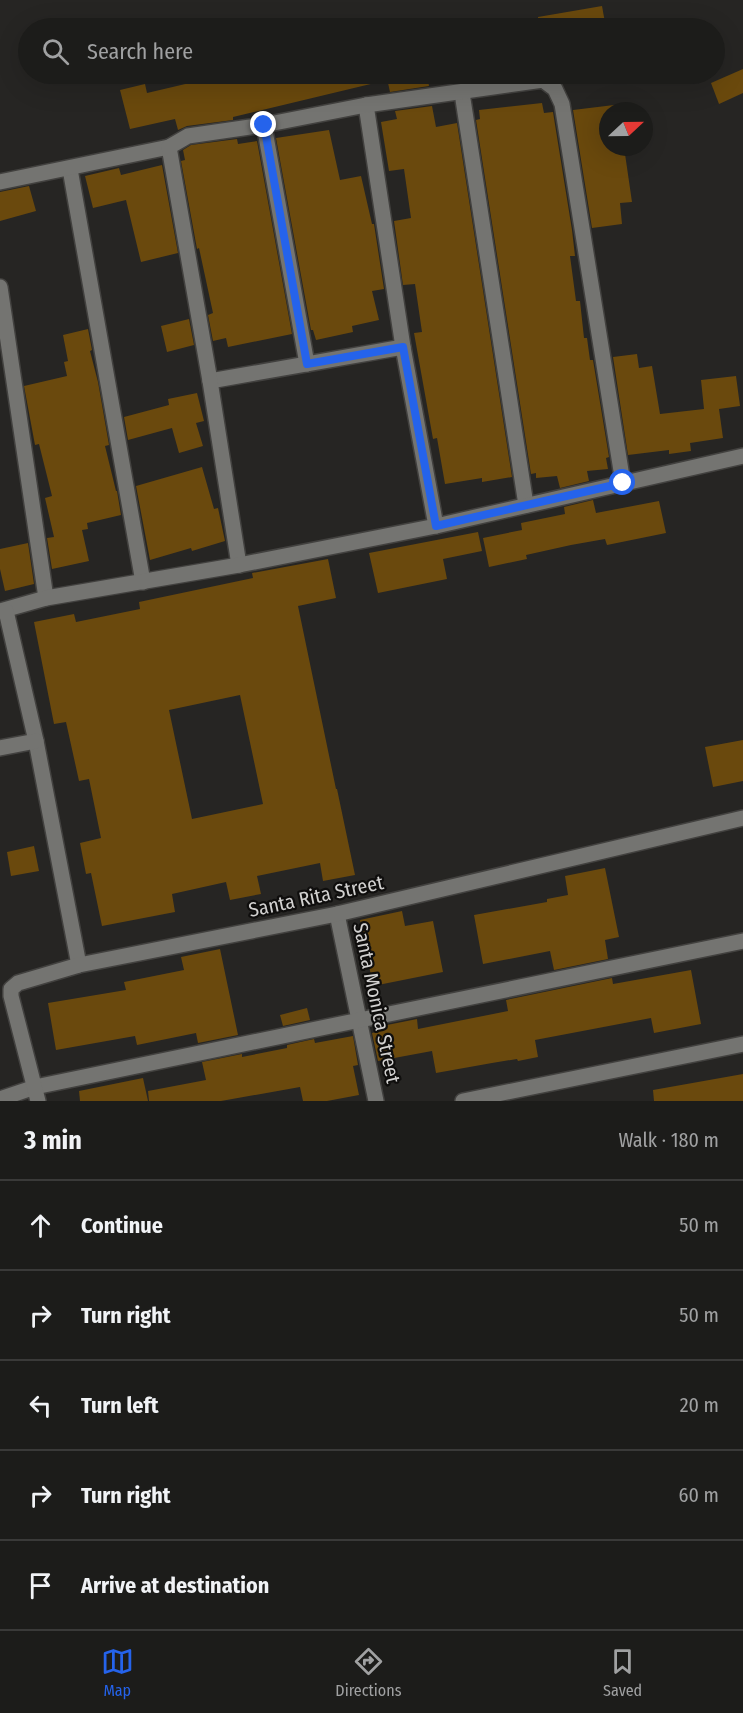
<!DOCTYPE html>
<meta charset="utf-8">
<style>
body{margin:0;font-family:"Fira Sans Condensed",sans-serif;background:#252523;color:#f1f3f6}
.compass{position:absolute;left:599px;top:102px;width:54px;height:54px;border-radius:50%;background:#1c1c1a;box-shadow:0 6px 24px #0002;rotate:68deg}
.stop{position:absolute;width:18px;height:18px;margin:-14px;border:4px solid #2563eb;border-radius:50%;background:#fff}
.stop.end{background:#2563eb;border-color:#fff;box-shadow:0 2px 6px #0008}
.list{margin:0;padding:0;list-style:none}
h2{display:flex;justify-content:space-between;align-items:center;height:78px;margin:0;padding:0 24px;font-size:26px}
h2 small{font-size:20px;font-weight:400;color:#a0a1a2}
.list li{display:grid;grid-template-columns:39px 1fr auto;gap:18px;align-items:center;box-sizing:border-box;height:90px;padding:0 24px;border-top:2px solid #3a3a39}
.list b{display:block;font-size:22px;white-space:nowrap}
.list em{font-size:20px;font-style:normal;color:#a0a1a2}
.icon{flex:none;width:33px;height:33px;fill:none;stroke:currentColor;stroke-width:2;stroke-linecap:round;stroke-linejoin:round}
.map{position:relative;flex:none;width:743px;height:1101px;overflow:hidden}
.search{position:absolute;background:#1c1c1a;box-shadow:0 6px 24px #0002;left:18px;right:18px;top:18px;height:66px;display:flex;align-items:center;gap:15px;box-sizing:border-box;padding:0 21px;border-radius:33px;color:#a0a1a2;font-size:22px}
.sheet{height:528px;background:#1c1c1a}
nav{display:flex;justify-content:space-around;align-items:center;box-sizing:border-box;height:84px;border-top:2px solid #3a3a39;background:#1c1c1a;font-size:16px;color:#a0a1a2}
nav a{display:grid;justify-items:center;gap:3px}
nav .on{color:#2563eb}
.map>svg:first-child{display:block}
</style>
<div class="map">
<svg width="743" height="1101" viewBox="0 0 743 1101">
<rect width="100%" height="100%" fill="#262523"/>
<g fill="#6a490d" fill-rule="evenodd">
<polygon points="602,6 606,28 539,28 538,17"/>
<polygon points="743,69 743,93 719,104 711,83"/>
<polygon points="228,74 378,74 379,82 233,117 233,120 187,126 178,130 175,119 130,129 120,90 145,84 147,93"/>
<polygon points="386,74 427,74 429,86 390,92"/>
<polygon points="542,103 544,113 553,112 572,230 575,256 570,256 576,301 580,301 584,338 587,338 590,360 593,360 609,457 606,458 608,469 587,471 589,481 560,488 557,476 536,478 536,473 531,474 476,120 480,119 479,110"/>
<polygon points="614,105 615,111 608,111 608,147 624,147 632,202 620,203 622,224 592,228 573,110"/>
<polygon points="432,106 436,127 457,123 512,477 482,482 482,478 445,484 437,438 433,439 414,333 422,332 415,284 403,285 394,221 411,218 404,169 389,171 381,122 397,119 395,111"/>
<polygon points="329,130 340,180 361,176 372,224 374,224 384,289 372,291 379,320 352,326 353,332 316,340 313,330 311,330 276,138"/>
<polygon points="237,139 238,144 257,141 292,334 228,347 226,338 213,341 208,315 213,313 199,248 197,249 181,161 185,160 183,150 191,145"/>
<polygon points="162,165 178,253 141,262 126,200 93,208 85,176 119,168 121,175"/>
<polygon points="29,186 36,211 0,221 0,192"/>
<polygon points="189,319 194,345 167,352 161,326"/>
<polygon points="88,329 92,350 90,351 98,382 109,445 105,446 116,491 117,491 121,515 87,523 88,529 82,530 89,561 52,569 47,538 54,537 45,498 52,496 39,444 35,445 24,386 67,376 64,362 68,361 63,335"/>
<polygon points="637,354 639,368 652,366 660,414 704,409 701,380 736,376 740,406 719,409 723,438 690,443 691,451 669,454 669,450 628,455 613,357"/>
<polygon points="197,393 204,421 196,423 203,446 179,453 172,428 128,440 124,417 169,405 168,399"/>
<polygon points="202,467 214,509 218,508 225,541 192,551 191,548 150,560 136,486"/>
<polygon points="593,500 596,513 659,501 666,533 607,545 605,539 571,545 526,555 527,559 489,567 483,538 522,530 521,523 565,514 564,507"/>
<polygon points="478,532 482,551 443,559 447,579 378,593 369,553"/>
<polygon points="28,543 34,584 5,591 0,569 0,549"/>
<path d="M328 559 336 598 298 606 336 789H337L355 875 323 881 320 863 257 876 261 894 230 900 226 882 172 894 175 912 102 926 91 873 86 874 80 843 101 838 89 779 79 781 66 722 54 724 34 622 74 614 76 622 140 609 139 602 253 578 252 573ZM240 695 263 804 192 819 169 710Z"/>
<polygon points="743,740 743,781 713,787 705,747"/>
<polygon points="34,846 39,871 11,876 7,852"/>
<polygon points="605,868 619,937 605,940 608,959 554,970 550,951 483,964 474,915 547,902 547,899 568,895 565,876"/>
<polygon points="402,911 405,926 433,921 443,972 373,986 360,920"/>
<polygon points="220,949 238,1035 198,1043 196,1033 137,1045 135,1036 56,1050 48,1003 126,990 124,982 184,970 181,957"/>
<polygon points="691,970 701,1024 654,1033 651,1018 535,1040 538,1057 518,1061 517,1059 492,1063 436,1073 432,1051 378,1061 372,1033 383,1030 382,1026 417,1019 418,1029 508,1011 506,1000 612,978 613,984"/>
<polygon points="307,1008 310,1020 283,1026 280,1015"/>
<polygon points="353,1036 358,1065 353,1066 359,1095 327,1101 303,1101 300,1087 221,1101 149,1101 148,1091 206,1080 202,1062 242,1054 242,1057 287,1048 287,1045 314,1039 315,1043"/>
<polygon points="743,1074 743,1101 654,1101 653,1090"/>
<polygon points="143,1078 148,1101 80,1101 79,1091"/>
</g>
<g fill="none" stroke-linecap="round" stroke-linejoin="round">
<g stroke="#42413f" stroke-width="18">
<g id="minor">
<polyline points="462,93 526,505"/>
<polyline points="366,105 403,347 436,526"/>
<polyline points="264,125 307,364"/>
<polyline points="70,169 143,582"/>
<polyline points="0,182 169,147"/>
<polyline points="0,287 46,598"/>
<polyline points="210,381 403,347"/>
<polyline points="239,565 210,381 169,147 188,136 264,125 366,105 543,80 555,89 562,104 623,483"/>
<polyline points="0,611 46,598 239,565 436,526 743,456"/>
<polyline points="6,611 36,741 79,965"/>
<polyline points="0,748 36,741"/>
<polyline points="337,914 376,1101"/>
<polyline points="0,1099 35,1087 743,941"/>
<polyline points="38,1101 11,996 11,989 18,983 79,965 337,914 743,818"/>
<polyline points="463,1101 743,1044"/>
</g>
</g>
<use href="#minor" stroke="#747471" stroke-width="15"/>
</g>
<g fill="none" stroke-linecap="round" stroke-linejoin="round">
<polyline stroke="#2563eb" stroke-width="8" points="264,125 307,364 403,347 436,526 623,483"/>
</g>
<g text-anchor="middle" stroke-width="4.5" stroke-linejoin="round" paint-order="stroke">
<g font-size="20" fill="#d2d1d0" stroke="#0f0e0d">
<text transform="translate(316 896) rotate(-12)" y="7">Santa Rita Street</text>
<text transform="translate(377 1003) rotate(78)" y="7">Santa Monica Street</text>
</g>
</g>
</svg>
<svg class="compass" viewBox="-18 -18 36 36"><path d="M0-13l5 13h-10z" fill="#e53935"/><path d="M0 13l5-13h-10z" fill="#a0a1a2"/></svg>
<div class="stop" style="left:623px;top:483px"></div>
<div class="stop end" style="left:264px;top:125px"></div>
<div class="search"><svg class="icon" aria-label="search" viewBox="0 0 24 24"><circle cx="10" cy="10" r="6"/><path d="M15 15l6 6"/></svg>Search here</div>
</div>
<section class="sheet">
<h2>3 min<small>Walk · 180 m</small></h2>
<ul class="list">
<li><svg class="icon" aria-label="ahead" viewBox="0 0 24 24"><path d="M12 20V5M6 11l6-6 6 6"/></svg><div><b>Continue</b></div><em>50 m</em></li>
<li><svg class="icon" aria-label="right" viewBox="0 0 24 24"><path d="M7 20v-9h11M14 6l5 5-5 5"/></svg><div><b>Turn right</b></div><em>50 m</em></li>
<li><svg class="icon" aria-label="left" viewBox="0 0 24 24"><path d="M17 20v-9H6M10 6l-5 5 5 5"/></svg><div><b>Turn left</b></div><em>20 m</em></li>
<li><svg class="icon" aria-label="right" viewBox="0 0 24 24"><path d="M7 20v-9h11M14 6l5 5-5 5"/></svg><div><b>Turn right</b></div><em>60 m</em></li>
<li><svg class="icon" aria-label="arrive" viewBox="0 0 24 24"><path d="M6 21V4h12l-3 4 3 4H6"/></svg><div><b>Arrive at destination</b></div></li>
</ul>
</section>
<nav>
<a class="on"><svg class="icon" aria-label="map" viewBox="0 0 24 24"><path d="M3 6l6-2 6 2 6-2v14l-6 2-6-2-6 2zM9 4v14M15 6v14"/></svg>Map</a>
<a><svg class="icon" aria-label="directions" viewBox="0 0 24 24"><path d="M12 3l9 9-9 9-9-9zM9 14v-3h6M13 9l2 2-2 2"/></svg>Directions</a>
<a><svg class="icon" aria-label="saved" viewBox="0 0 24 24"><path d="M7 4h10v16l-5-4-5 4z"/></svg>Saved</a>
</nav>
